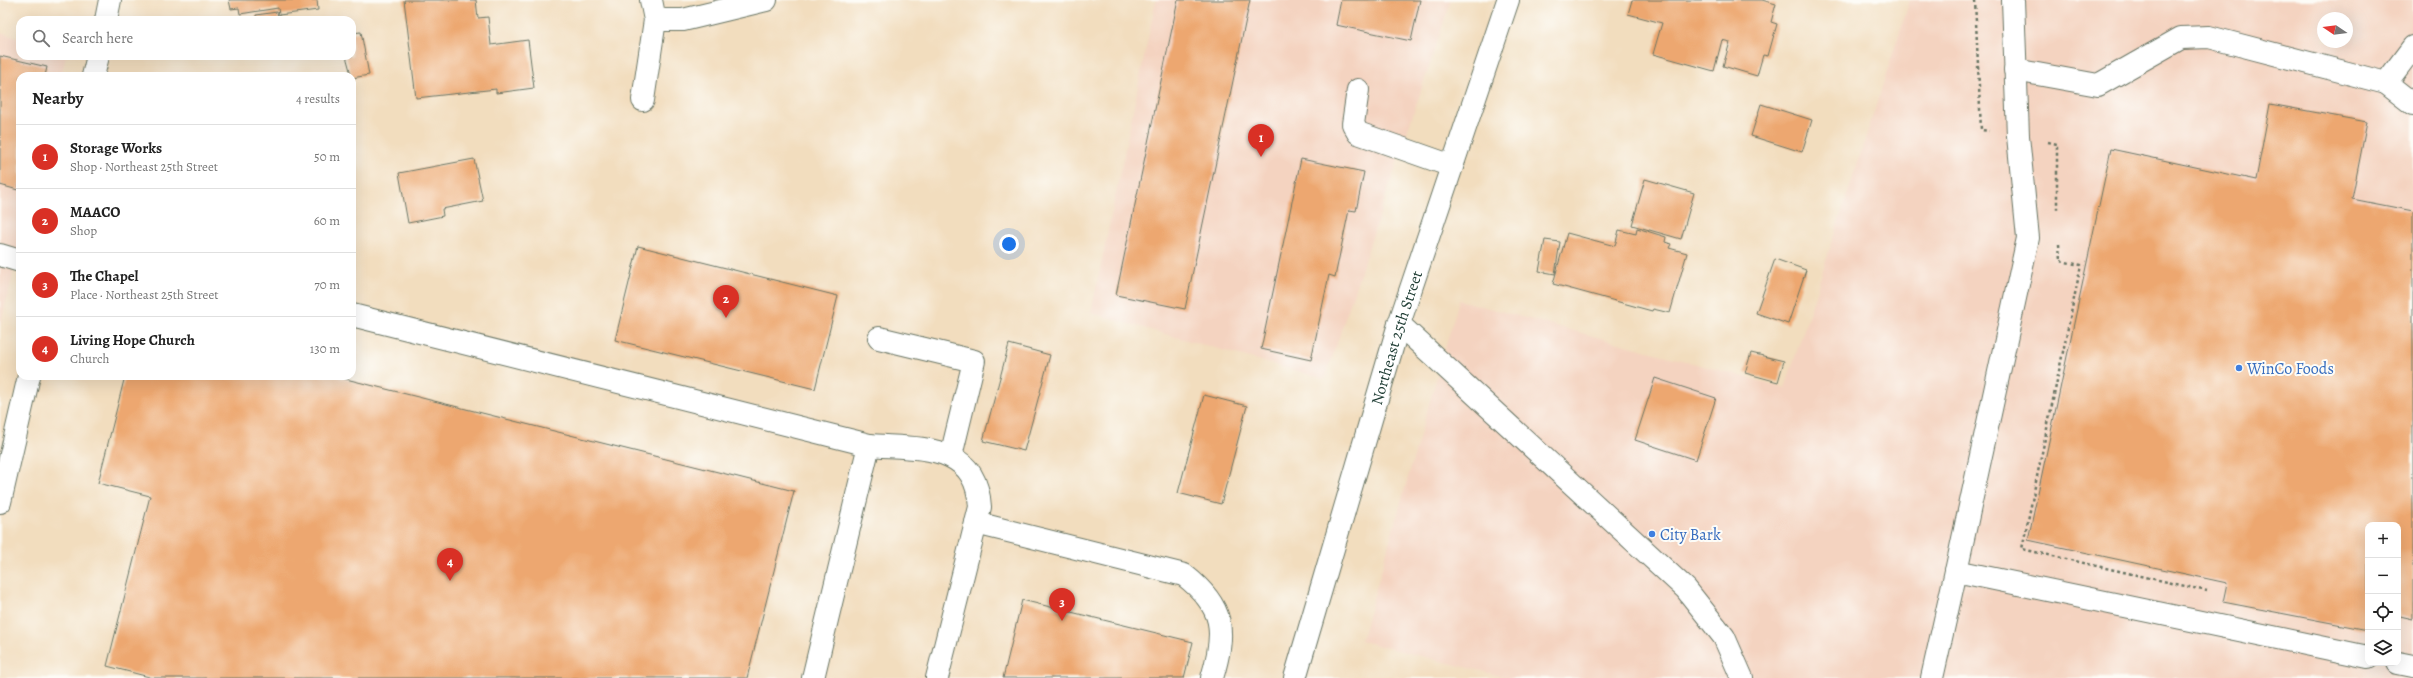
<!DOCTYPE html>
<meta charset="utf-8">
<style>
body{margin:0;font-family:Alegreya,serif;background:#f2f2f2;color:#222}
.controls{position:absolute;right:12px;bottom:12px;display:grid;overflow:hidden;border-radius:8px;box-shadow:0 4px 16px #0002}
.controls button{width:36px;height:36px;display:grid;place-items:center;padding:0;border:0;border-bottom:1px solid #e0e0e0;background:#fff;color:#222;font:20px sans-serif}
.compass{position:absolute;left:2317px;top:12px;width:36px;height:36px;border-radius:50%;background:#fff;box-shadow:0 4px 16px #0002;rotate:283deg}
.you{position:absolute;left:1009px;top:244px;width:14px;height:14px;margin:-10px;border:3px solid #fff;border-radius:50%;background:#1a73e8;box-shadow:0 0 0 6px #1a73e833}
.badge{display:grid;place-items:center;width:26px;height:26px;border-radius:50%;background:#d93025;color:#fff;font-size:13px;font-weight:700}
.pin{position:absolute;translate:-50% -33px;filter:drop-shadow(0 1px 2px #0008)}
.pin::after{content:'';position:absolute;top:21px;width:14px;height:12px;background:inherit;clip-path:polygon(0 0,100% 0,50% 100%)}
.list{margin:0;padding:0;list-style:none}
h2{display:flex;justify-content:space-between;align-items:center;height:52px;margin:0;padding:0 16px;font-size:17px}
h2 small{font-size:13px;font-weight:400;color:#767676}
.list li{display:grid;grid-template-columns:26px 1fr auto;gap:12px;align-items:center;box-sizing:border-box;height:64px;padding:0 16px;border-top:1px solid #e0e0e0}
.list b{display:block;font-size:15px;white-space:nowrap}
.list p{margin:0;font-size:13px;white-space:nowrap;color:#767676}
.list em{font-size:13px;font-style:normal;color:#767676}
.icon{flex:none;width:22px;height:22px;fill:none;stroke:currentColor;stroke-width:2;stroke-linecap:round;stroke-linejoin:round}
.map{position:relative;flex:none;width:2413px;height:678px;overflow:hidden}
.search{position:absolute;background:#fff;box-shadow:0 4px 16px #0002;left:16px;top:16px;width:340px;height:44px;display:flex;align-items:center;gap:10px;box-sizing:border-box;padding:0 14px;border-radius:12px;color:#767676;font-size:15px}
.panel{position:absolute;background:#fff;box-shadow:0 4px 16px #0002;left:16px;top:72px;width:340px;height:308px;border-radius:12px}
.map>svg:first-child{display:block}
</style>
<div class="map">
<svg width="2413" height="678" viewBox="0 0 2413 678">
<rect width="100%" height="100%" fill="#fdfcf7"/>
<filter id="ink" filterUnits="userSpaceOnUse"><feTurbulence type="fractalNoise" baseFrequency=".025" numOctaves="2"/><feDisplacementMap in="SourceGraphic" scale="8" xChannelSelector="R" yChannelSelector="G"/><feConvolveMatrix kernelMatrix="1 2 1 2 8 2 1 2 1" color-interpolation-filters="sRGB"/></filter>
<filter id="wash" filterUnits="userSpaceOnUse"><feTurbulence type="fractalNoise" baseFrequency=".012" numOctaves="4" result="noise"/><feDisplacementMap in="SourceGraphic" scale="16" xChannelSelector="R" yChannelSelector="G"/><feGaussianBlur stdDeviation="0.9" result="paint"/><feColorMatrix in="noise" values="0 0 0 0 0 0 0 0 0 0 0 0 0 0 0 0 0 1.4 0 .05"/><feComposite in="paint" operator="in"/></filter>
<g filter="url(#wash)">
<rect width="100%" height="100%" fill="#f2ddbe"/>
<g fill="#f4d3c0" fill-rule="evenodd">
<polygon points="1156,0 1451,0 1325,379 1091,313"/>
<path d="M1910 0H2413V678H1509L1361 641 1459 300 1785 388ZM2323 18H2347V42H2323ZM2368 525H2398V663H2368Z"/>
<polygon points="0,33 20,38 20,56 66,56 61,76 20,76 20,245 0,327"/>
</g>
<g id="blocks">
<g fill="#eda76f">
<polygon points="229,0 317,0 318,10 279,15 278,8 240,14 239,8 231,9"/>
<polygon points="404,0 476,0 478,18 488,17 491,45 528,40 534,88 496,93 496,89 416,98"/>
<polygon points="1178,0 1250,0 1185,309 1116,295"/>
<polygon points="1341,0 1420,0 1411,41 1336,25"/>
<polygon points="1632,0 1762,0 1776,4 1771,22 1777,24 1768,56 1763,55 1757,76 1723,66 1730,42 1722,40 1714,71 1653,54 1662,23 1628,14"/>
<polygon points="277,12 279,20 256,20 256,15"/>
<polygon points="361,32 369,75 352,78 346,56 352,56 352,33"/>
<polygon points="0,56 47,67 45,76 20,76 20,181 18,190 0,185"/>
<polygon points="1761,104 1812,120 1802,152 1751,136"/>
<polygon points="2270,104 2367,122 2352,199 2413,211 2413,619 2400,616 2398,622 2398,525 2368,525 2368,630 2223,602 2227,583 2028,540 2111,149 2256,180"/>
<polygon points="474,159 483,201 442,209 443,216 408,223 399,173"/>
<polygon points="1301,159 1364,172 1356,211 1349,210 1335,277 1329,275 1311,360 1261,349"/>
<polygon points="1645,179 1694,193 1681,239 1632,225"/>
<polygon points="1637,228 1666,237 1665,242 1671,244 1669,248 1687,253 1670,313 1653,309 1652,311 1553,284 1567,233 1615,246 1619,230 1636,234"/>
<polygon points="1545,240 1560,242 1555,274 1539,271"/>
<polygon points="638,246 838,296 815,389 615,340"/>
<polygon points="1775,259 1806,270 1788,324 1756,313"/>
<polygon points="1009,344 1050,355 1024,451 983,441"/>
<polygon points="1751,353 1784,361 1778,382 1745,373"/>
<polygon points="125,376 334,376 794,491 747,678 153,678 107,666 150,496 98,483"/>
<polygon points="1655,378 1716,398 1696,460 1635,440"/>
<polygon points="1204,395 1247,406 1221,504 1178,493"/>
<polygon points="1022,600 1193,642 1184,678 1003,678"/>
</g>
</g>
</g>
<g filter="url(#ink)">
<use href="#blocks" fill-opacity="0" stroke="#697564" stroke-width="1"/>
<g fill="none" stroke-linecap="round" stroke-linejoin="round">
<g stroke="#697564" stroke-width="24">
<g id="minor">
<polyline points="106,20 110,0"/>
<polyline points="655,20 683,20 766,0"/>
<polyline points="2015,70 2098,85 2181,38 2209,37 2386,83 2413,47"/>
<polyline points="93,76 98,56"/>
<polyline points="2386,83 2413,104"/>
<polyline points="1358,90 1353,124 1358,133 1452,166"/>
<polyline points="643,100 655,20 651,0"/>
<polyline points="0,255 20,261"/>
<polyline points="352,315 869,445 813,678"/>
<polyline points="1399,324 1686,589 1724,637 1742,678"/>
<polyline points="879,338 974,361 951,456"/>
<path d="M869 445C919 449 976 442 980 507L937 678"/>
<polyline points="0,502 29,376"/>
<path d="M976 523 1184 575C1225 607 1226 631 1212 678"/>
<polyline points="1956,571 2028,238 2018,136 2013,0"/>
<polyline points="2398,663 2413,666"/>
<polyline points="1932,678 1956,571 2368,657"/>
</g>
</g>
<g stroke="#697564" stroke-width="24">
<g id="major">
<path id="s1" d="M1295 678 1399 324 1508 0"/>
</g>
</g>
<g stroke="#697564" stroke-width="2.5" stroke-dasharray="3 3" stroke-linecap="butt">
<polyline points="1975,0 1981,130 1989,131"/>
<polyline points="2048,142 2057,144 2057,211"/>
<polyline points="2059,244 2060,261 2081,265 2022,549 2207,591"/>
</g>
<use href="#minor" stroke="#fff" stroke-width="22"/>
<use href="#major" stroke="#fff" stroke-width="22"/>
</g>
</g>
<g fill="#3f7fe0" stroke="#fdfcf7" stroke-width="1.5">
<circle cx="2239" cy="368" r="4"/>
<circle cx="1652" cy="534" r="4"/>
</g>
<g text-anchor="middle" stroke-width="4" stroke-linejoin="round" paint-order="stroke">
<g font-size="16" fill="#1f3d34" stroke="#fdfcf7">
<text dy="6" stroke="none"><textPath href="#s1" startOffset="355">Northeast 25th Street</textPath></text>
</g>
<g font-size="16" fill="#366cbe" stroke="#fdfcf7" text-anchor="start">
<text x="2247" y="374">WinCo Foods</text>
<text x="1660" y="540">City Bark</text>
</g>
</g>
</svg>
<div class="controls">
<button>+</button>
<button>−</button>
<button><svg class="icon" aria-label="locate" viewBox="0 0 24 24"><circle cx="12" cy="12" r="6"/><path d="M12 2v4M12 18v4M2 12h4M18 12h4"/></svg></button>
<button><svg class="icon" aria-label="layers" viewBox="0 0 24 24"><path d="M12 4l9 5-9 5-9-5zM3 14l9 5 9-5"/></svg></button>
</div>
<svg class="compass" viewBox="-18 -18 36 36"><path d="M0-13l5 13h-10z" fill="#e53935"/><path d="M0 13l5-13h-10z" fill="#767676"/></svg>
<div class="you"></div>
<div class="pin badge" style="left:1261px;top:157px">1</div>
<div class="pin badge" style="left:726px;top:318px">2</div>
<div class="pin badge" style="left:1062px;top:621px">3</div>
<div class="pin badge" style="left:450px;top:581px">4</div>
<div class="search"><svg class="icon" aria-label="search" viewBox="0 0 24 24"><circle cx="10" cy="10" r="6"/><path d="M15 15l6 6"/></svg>Search here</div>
<section class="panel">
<h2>Nearby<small>4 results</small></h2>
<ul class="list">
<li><span class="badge">1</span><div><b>Storage Works</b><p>Shop · Northeast 25th Street</p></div><em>50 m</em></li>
<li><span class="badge">2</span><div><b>MAACO</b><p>Shop</p></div><em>60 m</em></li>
<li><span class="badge">3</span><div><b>The Chapel</b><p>Place · Northeast 25th Street</p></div><em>70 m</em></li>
<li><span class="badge">4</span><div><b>Living Hope Church</b><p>Church</p></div><em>130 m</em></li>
</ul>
</section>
</div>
